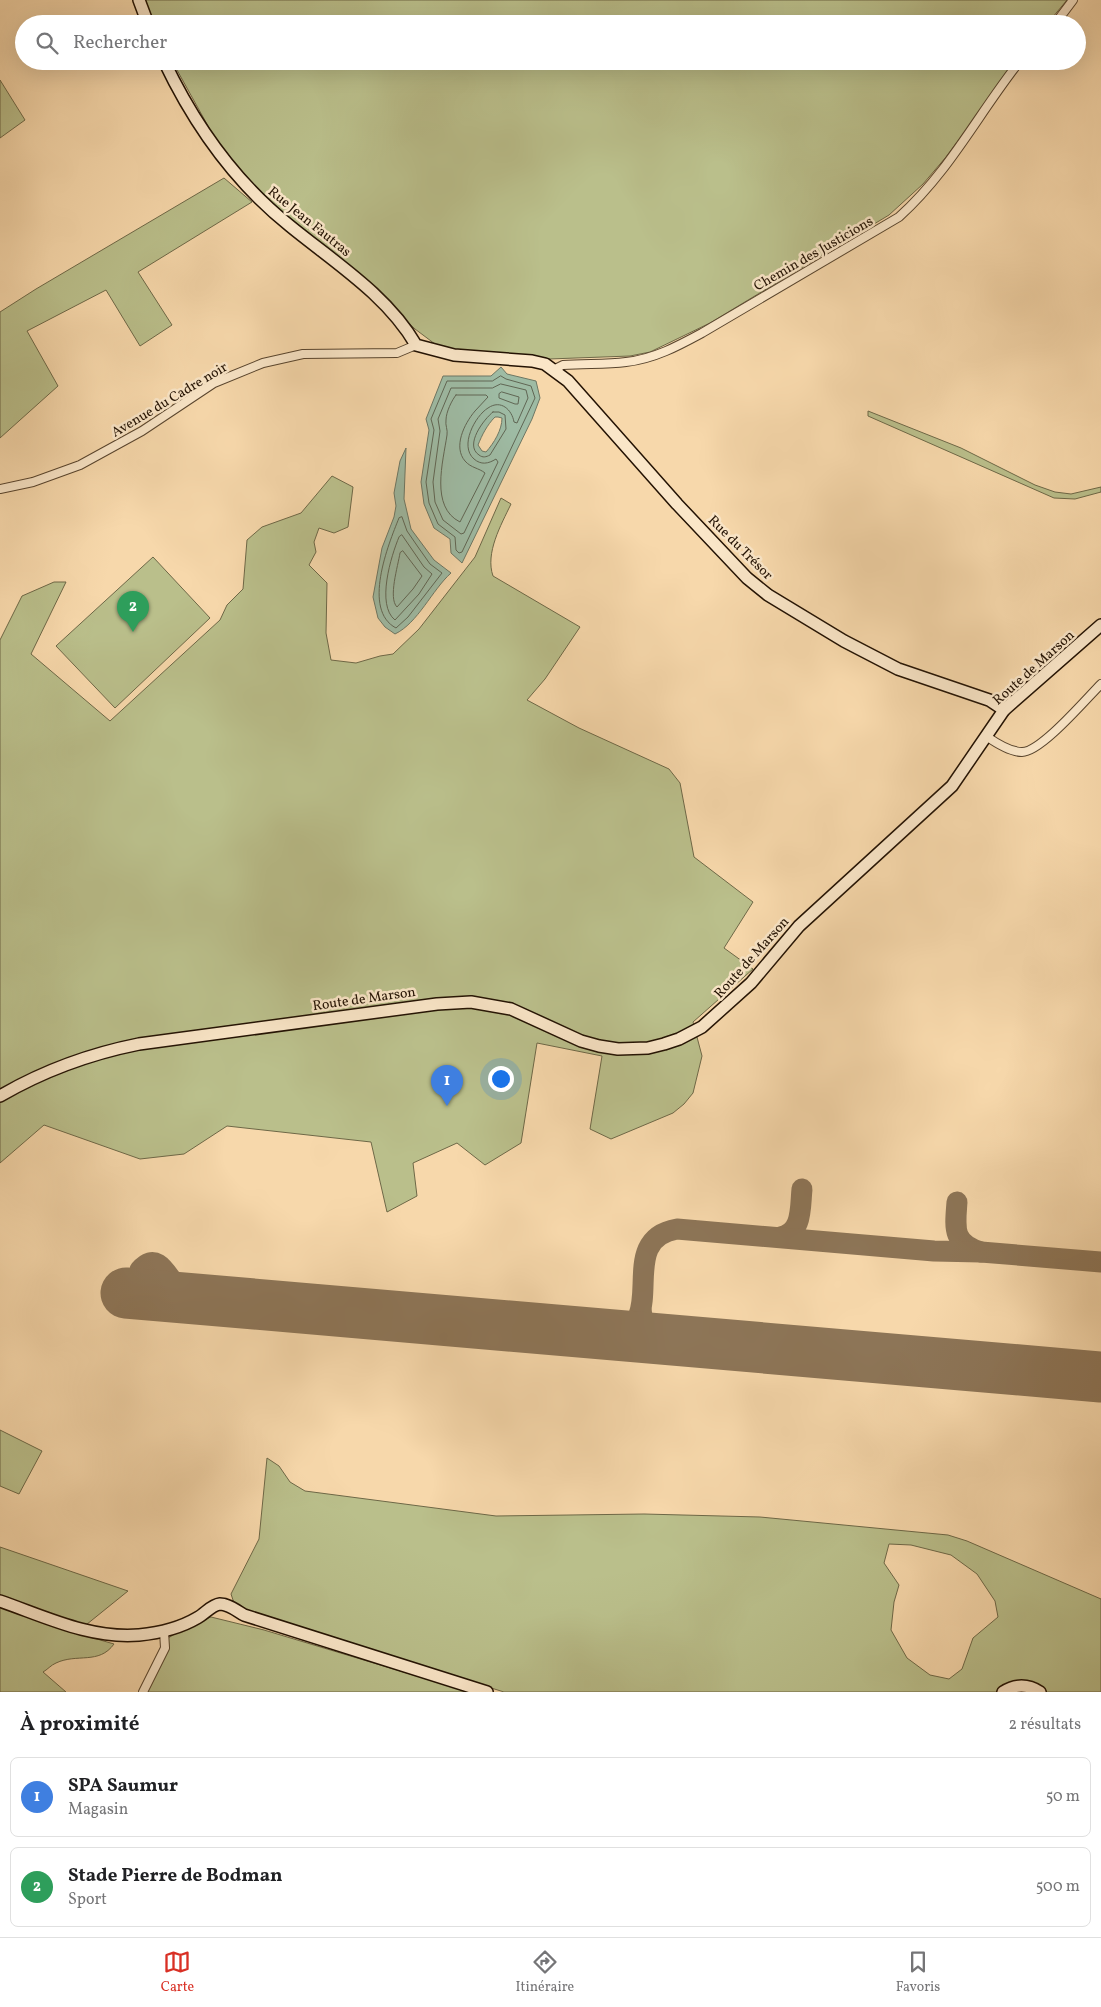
<!DOCTYPE html>
<html lang="fr">
<meta charset="utf-8">
<style>
body{margin:0;font-family:Vollkorn,serif;background:#f2f2f2;color:#202124}
.you{position:absolute;left:500px;top:1078px;width:18px;height:18px;margin:-12px;border:4px solid #fff;border-radius:50%;background:#1a73e8;box-shadow:0 0 0 8px #1a73e833}
.badge{display:grid;place-items:center;width:32px;height:32px;border-radius:50%;background:#d93025;color:#fff;font-size:16px;font-weight:700}
.pin{position:absolute;translate:-50% -41px;filter:drop-shadow(0 1px 2px #0008)}
.pin::after{content:'';position:absolute;top:26px;width:18px;height:15px;background:inherit;clip-path:polygon(0 0,100% 0,50% 100%)}
.list{margin:0;padding:0;list-style:none}
h2{display:flex;justify-content:space-between;align-items:center;height:65px;margin:0;padding:0 20px;font-size:21px}
h2 small{font-size:16px;font-weight:400;color:#757577}
.list li{display:grid;grid-template-columns:32px 1fr auto;gap:15px;align-items:center;box-sizing:border-box;height:80px;margin:0 10px 10px;padding:0 10px;border:1px solid #e0e0e0;border-radius:8px}
.list b{display:block;font-size:19px;white-space:nowrap}
.list p{margin:0;font-size:16px;white-space:nowrap;color:#757577}
.list em{font-size:16px;font-style:normal;color:#757577}
.icon{flex:none;width:28px;height:28px;fill:none;stroke:currentColor;stroke-width:2;stroke-linecap:round;stroke-linejoin:round}
.map{position:relative;flex:none;width:1101px;height:1692px;overflow:hidden}
.search{position:absolute;background:#fff;box-shadow:0 5px 20px #0002;left:15px;right:15px;top:15px;height:55px;display:flex;align-items:center;gap:12px;box-sizing:border-box;padding:0 18px;border-radius:28px;color:#757577;font-size:19px}
.sheet{height:245px;background:#fff}
nav{display:flex;justify-content:space-around;align-items:center;box-sizing:border-box;height:70px;border-top:1px solid #e0e0e0;background:#fff;font-size:14px;color:#757577}
nav a{display:grid;justify-items:center;gap:2px}
nav .on{color:#d93025}
.map>svg:first-child{display:block}
</style>
<div class="map">
<svg width="1101" height="1692" viewBox="0 0 1101 1692">
<rect width="100%" height="100%" fill="#f7d8ab"/>
<filter id="stains"><feTurbulence type="fractalNoise" baseFrequency=".004" numOctaves="4"/><feColorMatrix values="0 0 0 0 .2 0 0 0 0 .09 0 0 0 0 .02 0 0 0 .5 -.17"/></filter>
<radialGradient id="worn" r=".72"><stop offset=".6" stop-color="#630" stop-opacity="0"/><stop offset="1" stop-color="#630" stop-opacity=".3"/></radialGradient>
<g fill="#babf8b" stroke="#6e6847" fill-rule="evenodd">
<polygon points="143,0 1067,0 1047,24 152,24"/>
<polygon points="172,61 1017,61 946,157 923,184 889,215 710,323 650,352 630,356 549,359 453,350 435,344 415,329 365,281 265,200 245,179 213,135"/>
<polygon points="0,80 25,120 0,138"/>
<polygon points="224,178 252,202 138,272 172,325 140,346 106,290 27,331 58,386 0,438 0,312 36,289"/>
<polygon points="868,411 961,448 1035,485 1055,492 1071,494 1101,487 1101,492 1075,499 1054,498 868,416"/>
<path d="M332 476 353 487 348 527 334 533 319 528 314 542 316 552 309 565 327 583 326 633 331 660 356 663 380 656 393 654 419 629 475 557 501 498 511 504C501 525 485 553 493 576L580 627 545 679 527 700 579 728 669 769 680 783 694 857 753 902 724 948 753 969 693 1022 702 1056 693 1093 684 1104 673 1113 611 1139 590 1129 602 1056 537 1043 521 1143 485 1165 457 1143 413 1163 417 1196 387 1212 371 1142 227 1126 184 1154 140 1159 44 1125 0 1163V640L22 596 54 582H66L31 654 110 721 220 620 227 605 243 589 247 540 262 527 301 513Z"/>
<polygon points="153,557 210,618 115,708 56,646"/>
<polygon points="0,1430 42,1451 19,1494 0,1486"/>
<path d="M267 1458 279 1466 290 1482 305 1491 496 1516 644 1514 760 1517 948 1535 967 1541 1101 1599V1692H1040L1029 1682 1000 1692H504L326 1636 250 1614 234 1603 231 1594 259 1539ZM889 1544 911 1545 951 1555 977 1574 995 1601 998 1617 973 1638 962 1669 949 1679 930 1675 907 1658 891 1630 894 1602 899 1585 884 1563Z"/>
<path d="M0 1547 128 1591 76 1633 114 1644C99 1665 77 1653 56 1663 51 1665 47 1670 43 1672L66 1692H0Z"/>
<polygon points="211,1617 264,1630 470,1692 139,1692 167,1639 186,1626"/>
</g>
<g fill="#9ebba4" stroke="#6d7764" fill-rule="evenodd">
<path d="M501 367 507 374 536 381 540 398 532 419 462 563 451 553 450 539 434 528 424 504 421 482 429 430 426 419 443 376H491ZM498 417 502 418C502 430 494 443 486 452L482 451 478 445C482 435 487 425 495 417Z"/>
<path d="M406 448 404 499 411 529 434 560 451 573C432 590 418 623 395 634L385 627 378 618 373 597 382 548 394 517 396 506 394 493 400 461Z"/>
</g>
<g fill="none" stroke-linecap="round" stroke-linejoin="round">
<g stroke="#606654" stroke-width="1">
<polygon points="501,376 506,379 531,386 535,398 462,552 459,553 456,550 455,537 438,524 429,503 426,482 434,430 431,419 447,381 492,381"/>
<path d="M501 384 526 390 528 398 517 423 514 422C512 410 501 399 488 408 475 416 459 446 474 459 481 465 488 464 496 459L498 462 464 533 461 534 443 520 435 502 433 482 440 431 438 419 451 388H492Z"/>
<polygon points="502,392 519,397 518,404 515,404 499,398 499,394"/>
<path d="M456 395H486L488 397C484 402 479 406 475 411 464 424 453 447 465 461 471 468 479 468 485 473L460 522C430 507 443 462 447 435 448 430 445 425 446 420 446 412 452 400 456 395Z"/>
<path d="M493 412H499L505 415 506 429 490 455C486 457 483 458 479 455 464 445 484 419 493 412Z"/>
<path d="M402 517 407 531 418 547 430 564 442 573 408 617 396 628C362 610 388 545 399 518Z"/>
<path d="M402 535 424 567 432 574 419 594 395 620C376 605 391 556 399 537Z"/>
<path d="M403 551 422 576 413 589 397 607C388 598 398 566 400 553Z"/>
</g>
<g stroke="#8d7557" stroke-width="21">
<path d="M957 1202C955 1228 952 1243 981 1252"/>
<path d="M780 1237C803 1233 800 1207 802 1189"/>
<path d="M137 1294 140 1270C160 1246 171 1286 183 1294 189 1298 199 1298 206 1300"/>
<path d="M641 1310C643 1327 652 1334 667 1339"/>
<path d="M613 1334C672 1324 613 1240 677 1229L934 1251 981 1252 1101 1262"/>
</g>
<polyline stroke="#8d7557" stroke-width="51" points="126,1293 1101,1377"/>
<g stroke="#58442d" stroke-width="10">
<g id="street">
<polyline points="1055,24 1073,0"/>
<path d="M555 369 563 365C584 363 605 365 626 362 654 359 678 346 702 333L899 217C950 171 978 114 1020 61"/>
<polyline points="0,489 33,482 80,465 142,431 214,383 263,363 303,354 397,353 416,345"/>
<path d="M986 736C996 743 1010 752 1022 752 1041 752 1086 699 1101 684"/>
<polyline points="143,1692 165,1648 164,1631"/>
</g>
</g>
<g stroke="#231203" stroke-width="14">
<g id="secondary">
<polyline points="139,0 148,24"/>
<path d="M164 61C194 124 236 183 290 226 334 262 387 295 416 345L454 355 532 361 545 364 568 381 677 504 747 578 768 595 844 641 898 669 989 700 1004 710"/>
<path d="M0 1096C43 1071 89 1054 139 1044L437 1004 471 1002 511 1009 581 1041 599 1046 618 1049 648 1048 664 1044 679 1039 702 1027 751 983 799 926 952 786 1004 710 1101 625"/>
<path d="M0 1601C46 1617 90 1639 139 1635 159 1633 180 1628 197 1618 205 1614 211 1605 220 1604 229 1604 237 1611 244 1615L487 1692"/>
<path d="M1003 1692C1015 1684 1028 1684 1040 1692"/>
</g>
</g>
<use href="#street" stroke="#fae6c8" stroke-width="8"/>
<use href="#secondary" stroke="#fae6c8" stroke-width="11"/>
</g>
<g text-anchor="middle" stroke-width="5" stroke-linejoin="round" paint-order="stroke">
<g font-size="14" fill="#231203" stroke="#fae6c8">
<text transform="translate(310 221) rotate(39)" y="5">Rue Jean Fautras</text>
<text transform="translate(813 253) rotate(-30)" y="5">Chemin des Justicions</text>
<text transform="translate(169 399) rotate(-31)" y="5">Avenue du Cadre noir</text>
<text transform="translate(741 547) rotate(45)" y="5">Rue du Trésor</text>
<text transform="translate(1033 667) rotate(-42)" y="5">Route de Marson</text>
<text transform="translate(751 957) rotate(-48)" y="5">Route de Marson</text>
<text transform="translate(364 998) rotate(-8)" y="5">Route de Marson</text>
</g>
</g>
<rect width="100%" height="100%" filter="url(#stains)"/>
<rect width="100%" height="100%" fill="url(#worn)"/>
</svg>
<div class="you"></div>
<div class="pin badge" style="left:447px;top:1106px;background:#3f7fe0">1</div>
<div class="pin badge" style="left:133px;top:632px;background:#2e9e5b">2</div>
<div class="search"><svg class="icon" aria-label="search" viewBox="0 0 24 24"><circle cx="10" cy="10" r="6"/><path d="M15 15l6 6"/></svg>Rechercher</div>
</div>
<section class="sheet">
<h2>À proximité<small>2 résultats</small></h2>
<ul class="list">
<li><span class="badge" style="background:#3f7fe0">1</span><div><b>SPA Saumur</b><p>Magasin</p></div><em>50 m</em></li>
<li><span class="badge" style="background:#2e9e5b">2</span><div><b>Stade Pierre de Bodman</b><p>Sport</p></div><em>500 m</em></li>
</ul>
</section>
<nav>
<a class="on"><svg class="icon" aria-label="map" viewBox="0 0 24 24"><path d="M3 6l6-2 6 2 6-2v14l-6 2-6-2-6 2zM9 4v14M15 6v14"/></svg>Carte</a>
<a><svg class="icon" aria-label="directions" viewBox="0 0 24 24"><path d="M12 3l9 9-9 9-9-9zM9 14v-3h6M13 9l2 2-2 2"/></svg>Itinéraire</a>
<a><svg class="icon" aria-label="saved" viewBox="0 0 24 24"><path d="M7 4h10v16l-5-4-5 4z"/></svg>Favoris</a>
</nav>
